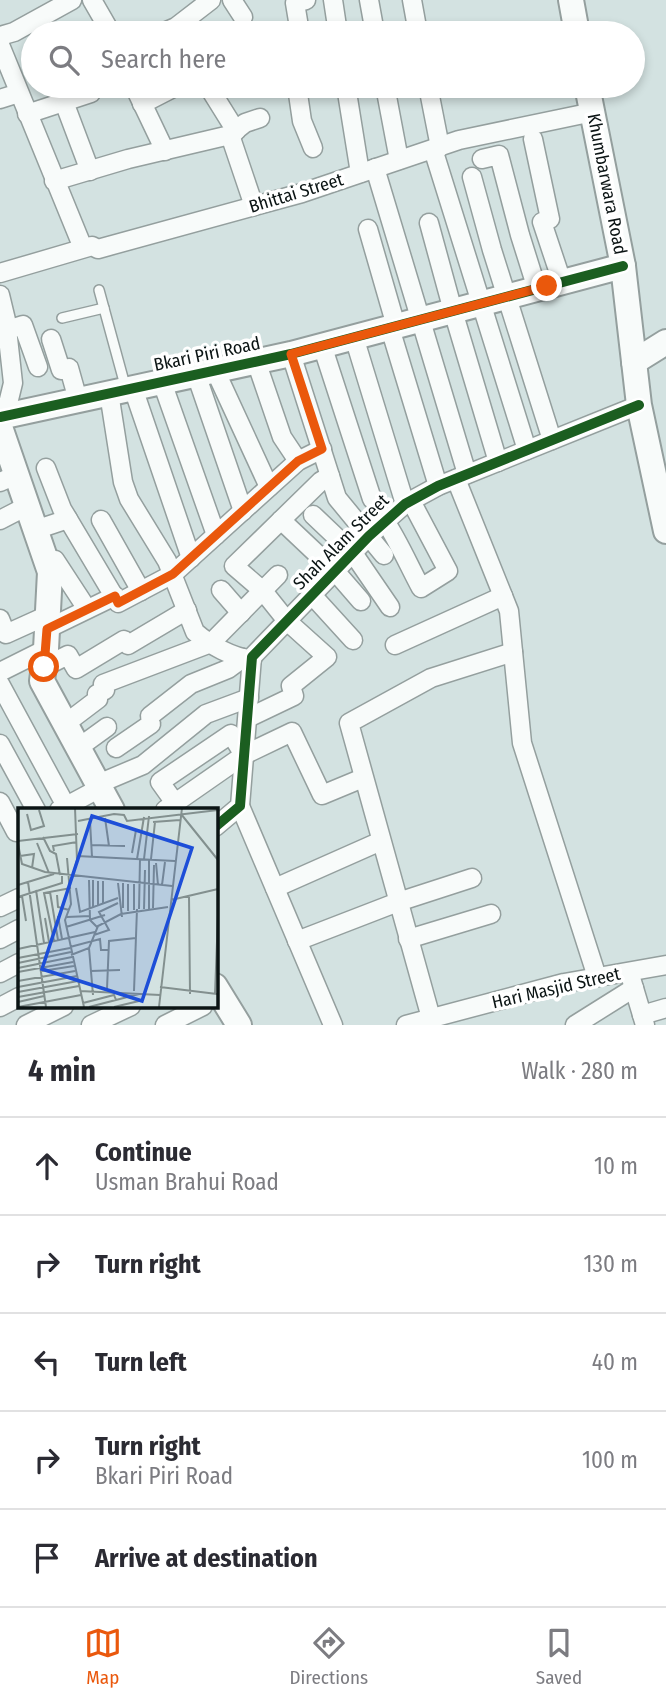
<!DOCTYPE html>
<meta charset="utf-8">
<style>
body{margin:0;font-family:"Fira Sans Condensed",sans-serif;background:#f7f7f7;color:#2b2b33}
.stop{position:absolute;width:21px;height:21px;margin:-16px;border:5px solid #ea580c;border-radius:50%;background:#fff}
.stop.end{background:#ea580c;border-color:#fff;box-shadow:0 2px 7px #0008}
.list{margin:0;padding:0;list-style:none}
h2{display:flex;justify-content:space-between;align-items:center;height:91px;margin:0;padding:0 28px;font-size:30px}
h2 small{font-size:23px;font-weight:400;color:#7c7c81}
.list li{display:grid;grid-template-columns:46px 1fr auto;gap:21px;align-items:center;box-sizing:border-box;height:98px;padding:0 28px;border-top:2px solid #e1e1e2}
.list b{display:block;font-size:26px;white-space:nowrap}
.list p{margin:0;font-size:23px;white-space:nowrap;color:#7c7c81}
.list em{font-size:23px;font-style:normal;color:#7c7c81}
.icon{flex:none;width:38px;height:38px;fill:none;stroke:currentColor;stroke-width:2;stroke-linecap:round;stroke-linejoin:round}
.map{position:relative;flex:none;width:666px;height:1025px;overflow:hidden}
.search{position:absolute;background:#fff;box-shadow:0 4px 10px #0003;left:21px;right:21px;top:21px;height:77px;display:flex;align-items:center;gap:18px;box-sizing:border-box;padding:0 24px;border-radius:38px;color:#7c7c81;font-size:26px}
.sheet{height:581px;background:#fff}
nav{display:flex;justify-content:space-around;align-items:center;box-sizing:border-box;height:98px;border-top:2px solid #e1e1e2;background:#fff;font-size:19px;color:#7c7c81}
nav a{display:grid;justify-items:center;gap:4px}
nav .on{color:#ea580c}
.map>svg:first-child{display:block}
</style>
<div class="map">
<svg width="666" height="1025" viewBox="0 0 666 1025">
<rect width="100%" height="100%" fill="#d3e2e1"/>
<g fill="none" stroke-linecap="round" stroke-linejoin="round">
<g stroke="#949f9e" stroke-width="12">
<g id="lane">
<polyline points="99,290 126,389"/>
<polyline points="62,318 104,308"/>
</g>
</g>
<g stroke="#949f9e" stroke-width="21">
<g id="street">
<polyline points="92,0 111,33"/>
<polyline points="232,0 243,17"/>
<polyline points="333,0 338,33"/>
<polyline points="369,0 375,33"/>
<polyline points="412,0 418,33"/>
<polyline points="162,33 176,27 211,0"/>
<polyline points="300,33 295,3 306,0"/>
<polyline points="0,36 14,32 72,0"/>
<polyline points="0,45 83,248"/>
<polyline points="134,86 165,151"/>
<polyline points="208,86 236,131"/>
<polyline points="308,86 297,87 302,121 313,148"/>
<polyline points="346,86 360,173"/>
<polyline points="385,86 399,160"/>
<polyline points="428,86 440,147"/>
<polyline points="0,99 19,93"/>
<polyline points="64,102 90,171"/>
<polyline points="142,104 177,86"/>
<polyline points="27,114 91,93"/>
<polyline points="230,135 254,206"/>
<polyline points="533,139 550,219 542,222 562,282"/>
<polyline points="433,149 527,450"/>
<polyline points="482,159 499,155 520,235 537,289"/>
<polyline points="375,168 467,474"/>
<polyline points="472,177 492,250 552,440"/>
<polyline points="54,181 128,159 230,135 245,123 260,118"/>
<polyline points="429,223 453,311 498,462"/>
<polyline points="368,229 396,326"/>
<polyline points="0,273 92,246 98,249 302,193 459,140 593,112"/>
<polyline points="0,295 6,320 13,383 5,416"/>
<polyline points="390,328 438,486"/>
<polyline points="7,330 23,325 38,367"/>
<polyline points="354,337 405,504"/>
<polyline points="51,339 61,370 69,368 78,400"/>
<polyline points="322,345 372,499"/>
<polyline points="291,354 337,498 384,555"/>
<polyline points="256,361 282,437 298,461"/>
<polyline points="215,370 269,487"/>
<polyline points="196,374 243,511"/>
<polyline points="162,382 216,535"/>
<polyline points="133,388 191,558"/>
<path d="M109 393 123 482 129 499 167 561 195 632C211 646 232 657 252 660"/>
<polyline points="46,468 62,509 118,603 173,574 298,461 322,449"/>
<polyline points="456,479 509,611 522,743 597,977"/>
<polyline points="0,482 16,475"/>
<polyline points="313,515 353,553 390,607"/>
<polyline points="0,520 27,506"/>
<polyline points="101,520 141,591"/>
<polyline points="281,520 335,571 361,601"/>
<path d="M385 521C399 542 409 566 421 588L448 571 411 501"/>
<polyline points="35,530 68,519"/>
<polyline points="46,561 55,560 87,609"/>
<polyline points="221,590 241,613"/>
<polyline points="312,595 353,640"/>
<polyline points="0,619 6,634 48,615"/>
<polyline points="47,629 115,596"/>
<polyline points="395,645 503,596"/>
<polyline points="44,667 68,655 76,669 124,640 128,645 187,610"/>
<polyline points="0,672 46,649"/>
<polyline points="0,684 66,806"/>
<polyline points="150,716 191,684 228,669 243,658"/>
<polyline points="248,718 294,696 291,686 327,657 287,621 263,591 234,566 321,481 330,476"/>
<polyline points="65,724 98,699 97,694 105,690 103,684 211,643 278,575"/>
<polyline points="0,744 36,810"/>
<polyline points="78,748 107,727"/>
<polyline points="116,748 151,724"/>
<polyline points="98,784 143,765 206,714 249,698"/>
<polyline points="0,802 16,832"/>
<polyline points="175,803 160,782 231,734 244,755"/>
<polyline points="240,806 333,1025"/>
<polyline points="59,810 100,788"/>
<polyline points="165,810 244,755 292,732 322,795 363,778"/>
<polyline points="215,827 240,806 252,657 369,536 405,504 438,486 639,405"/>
<polyline points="275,888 381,841"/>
<polyline points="0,907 19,898"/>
<polyline points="0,939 19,929"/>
<polyline points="408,939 491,914"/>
<polyline points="297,941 398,902 472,878"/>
<polyline points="0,973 19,963"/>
<polyline points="631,978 645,1025"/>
<polyline points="0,1007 19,997"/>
<polyline points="642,1015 666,1008"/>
<polyline points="431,1018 349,723 431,678 513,652"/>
<polyline points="26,1025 64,1006"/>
<polyline points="91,1025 131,1006"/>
<polyline points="165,1025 203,1006"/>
<polyline points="406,1025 564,983 666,965"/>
<polyline points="575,1025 634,988"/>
</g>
</g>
<g stroke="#949f9e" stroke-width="28">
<g id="secondary">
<polyline points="571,0 577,33"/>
<polyline points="587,86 623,266 639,405 666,531"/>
<polyline points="634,362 666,342"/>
<polyline points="0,417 291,354 623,266"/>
<polyline points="0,427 50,572 46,649 42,681 112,810"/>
<polyline points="215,986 239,1025"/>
</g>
</g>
<use href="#lane" stroke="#f8fbfa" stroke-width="9"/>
<use href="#street" stroke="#f8fbfa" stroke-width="18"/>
<use href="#secondary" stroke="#f8fbfa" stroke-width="24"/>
<g stroke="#fff" stroke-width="15">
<g id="cycleway">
<polyline points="0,417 291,354 623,266"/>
<polyline points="215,827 240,806 252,657 369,536 405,504 438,486 639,405"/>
</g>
</g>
<use href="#cycleway" stroke="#1b5e20" stroke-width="10"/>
</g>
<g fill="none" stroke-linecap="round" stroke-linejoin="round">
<polyline stroke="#ea580c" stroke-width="9" points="44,667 47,629 115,596 118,603 173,574 298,461 322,449 291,354 547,286"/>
</g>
<g text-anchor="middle" stroke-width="7" stroke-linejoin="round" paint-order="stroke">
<g font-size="18" fill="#0b1414" stroke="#fff">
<text transform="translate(607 184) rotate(79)" y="6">Khumbarwara Road</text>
<text transform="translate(296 193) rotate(-17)" y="6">Bhittai Street</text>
<text transform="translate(207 354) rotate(-12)" y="6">Bkari Piri Road</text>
<text transform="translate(341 542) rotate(-45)" y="6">Shah Alam Street</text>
<text transform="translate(556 988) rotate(-13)" y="6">Hari Masjid Street</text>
</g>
</g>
<g transform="translate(18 808)">
<rect width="200" height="200" fill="#d3e2e1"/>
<path fill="none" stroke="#83908f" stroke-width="2" d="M9 6 13 22 26 18 21 2M163 6 200 52M87 10 91 38M60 13 96 6 106 7 109 13 200 2M72 13 74 49M135 14 162 12M25 29 32 43 38 46 42 67M0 33 60 26M19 35 31 65M0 36 4 56 27 64 154 78M73 37 107 38M36 43 35 38 59 34M114 45 118 22 123 23M2 48 16 46 14 60M59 48 157 53M49 50 53 96 47 112 66 199M119 51 126 9M126 51 131 8M133 51 137 14M138 55 140 77M54 70 59 52 57 0M71 72 72 112 79 119M75 72V100M80 73V98M85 73V96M10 74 28 199M100 75 104 109M105 75V100M0 77 36 66M144 77 147 54M58 80 62 104 100 90M18 82 26 135M32 84 40 132M39 87 40 99 51 102M4 88 8 113M171 88 172 186M0 89 44 75V68M153 92 200 81M135 100 136 57M121 101 122 51M126 101 127 62M131 101V51M116 102V76M110 103V76M40 108 44 131M49 109 72 108M27 110 31 134M48 119 87 107M76 127 91 122 81 104 100 95M50 130 77 124M36 133 26 85 53 80M52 139 82 131 83 142H90M71 140 75 187M0 141 50 130M53 147 71 140 80 118 103 106 150 99M0 150 52 140M0 155 53 144M0 160 54 149M24 163 56 158M73 163 102 162M0 164 55 154M0 173 57 163M0 179 59 168M142 179 199 186M89 181 91 133 118 130M62 183 142 187M116 183 119 101M0 184 60 173M197 186 200 107M0 189 61 178M0 194 26 188M65 195 96 187 98 192M0 199 63 187M71 199 121 186M96 199 121 193M141 199 164 0"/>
<path fill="#1d4ed8" fill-opacity="0.15" stroke="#1d4ed8" stroke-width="3.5" d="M74 8 174 40 124 193 24 161Z"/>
<rect width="200" height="200" fill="none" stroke="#0b1414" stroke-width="3.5"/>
</g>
</svg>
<div class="stop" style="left:44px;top:667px"></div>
<div class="stop end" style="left:547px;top:286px"></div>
<div class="search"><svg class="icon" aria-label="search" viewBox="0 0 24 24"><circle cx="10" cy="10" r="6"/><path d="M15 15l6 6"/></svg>Search here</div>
</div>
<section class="sheet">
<h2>4 min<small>Walk · 280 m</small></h2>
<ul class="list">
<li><svg class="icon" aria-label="ahead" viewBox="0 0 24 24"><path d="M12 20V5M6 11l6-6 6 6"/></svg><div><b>Continue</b><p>Usman Brahui Road</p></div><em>10 m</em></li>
<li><svg class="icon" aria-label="right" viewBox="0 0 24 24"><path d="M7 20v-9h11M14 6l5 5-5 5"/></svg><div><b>Turn right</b></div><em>130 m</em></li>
<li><svg class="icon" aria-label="left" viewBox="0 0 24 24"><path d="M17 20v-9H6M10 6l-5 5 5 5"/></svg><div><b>Turn left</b></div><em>40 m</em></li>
<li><svg class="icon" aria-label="right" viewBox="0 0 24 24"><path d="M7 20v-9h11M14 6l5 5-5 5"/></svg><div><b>Turn right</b><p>Bkari Piri Road</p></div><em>100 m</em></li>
<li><svg class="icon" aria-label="arrive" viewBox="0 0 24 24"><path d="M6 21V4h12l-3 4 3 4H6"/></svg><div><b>Arrive at destination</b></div></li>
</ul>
</section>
<nav>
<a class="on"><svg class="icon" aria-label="map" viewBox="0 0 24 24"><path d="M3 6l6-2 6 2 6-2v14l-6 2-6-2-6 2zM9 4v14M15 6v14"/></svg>Map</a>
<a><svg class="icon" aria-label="directions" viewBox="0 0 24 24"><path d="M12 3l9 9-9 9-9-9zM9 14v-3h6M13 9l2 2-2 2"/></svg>Directions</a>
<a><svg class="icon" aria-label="saved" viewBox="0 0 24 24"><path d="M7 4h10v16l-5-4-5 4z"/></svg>Saved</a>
</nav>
